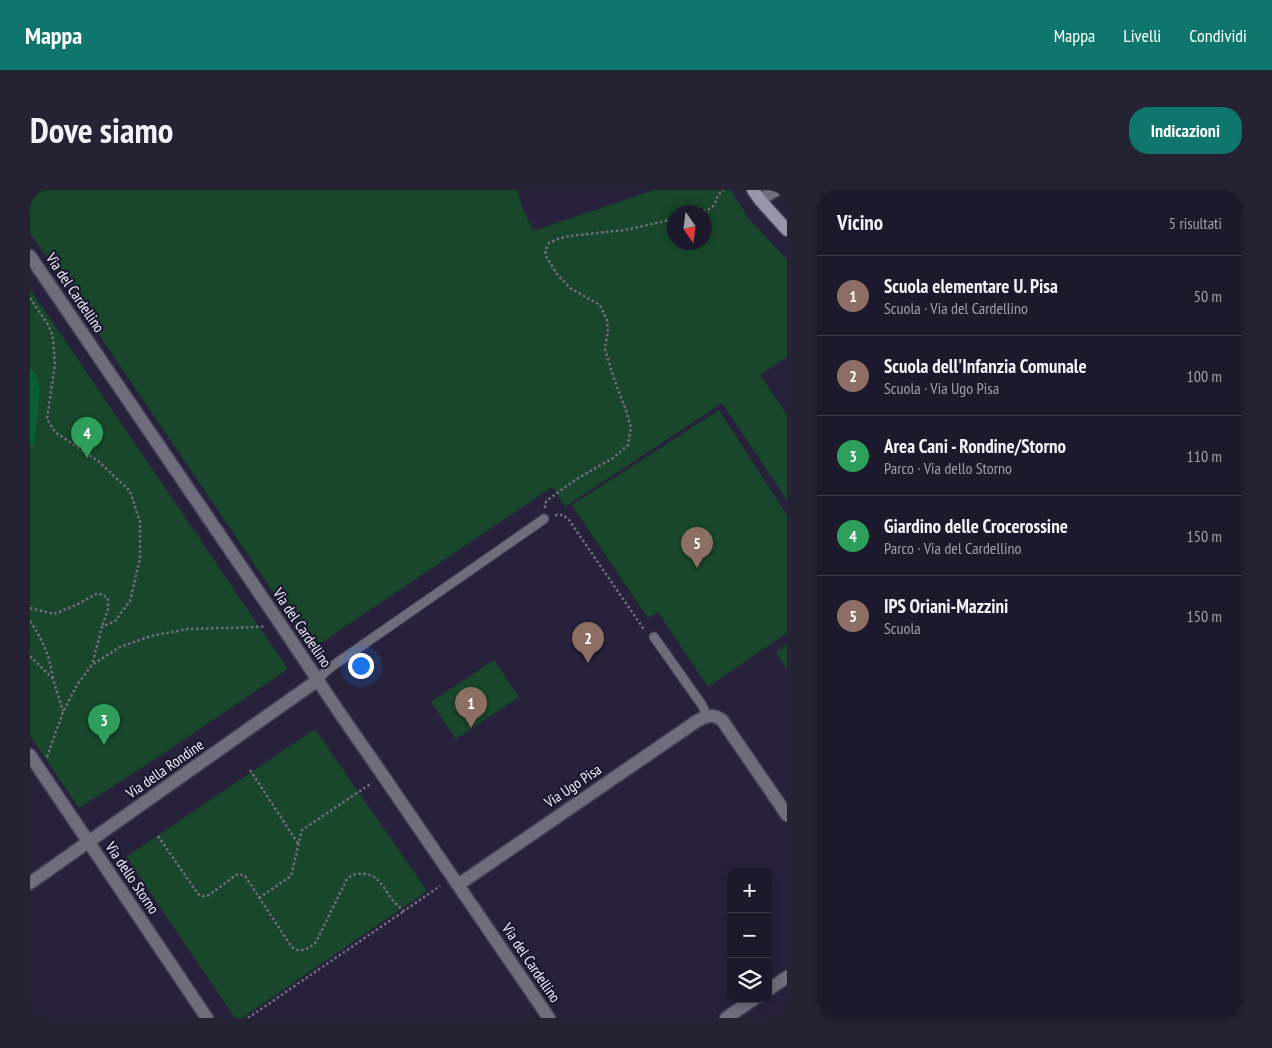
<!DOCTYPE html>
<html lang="it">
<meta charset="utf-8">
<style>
body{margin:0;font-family:"PT Sans Narrow",sans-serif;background:#252234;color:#f1f3f6}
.controls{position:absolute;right:15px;bottom:15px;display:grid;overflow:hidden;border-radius:10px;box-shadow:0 2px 12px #0003}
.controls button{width:45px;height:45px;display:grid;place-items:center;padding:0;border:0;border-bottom:1px solid #3b3848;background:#1d192c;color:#f1f3f6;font:25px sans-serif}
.compass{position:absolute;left:637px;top:15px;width:45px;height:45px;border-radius:50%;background:#1d192c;box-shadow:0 2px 12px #0003;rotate:166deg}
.you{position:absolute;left:330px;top:475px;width:18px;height:18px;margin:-12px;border:4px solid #fff;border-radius:50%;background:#1a73e8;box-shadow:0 0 0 8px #1a73e833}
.badge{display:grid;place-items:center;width:32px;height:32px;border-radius:50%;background:#0f766e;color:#fff;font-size:16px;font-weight:700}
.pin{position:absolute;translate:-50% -41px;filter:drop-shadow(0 1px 2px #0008)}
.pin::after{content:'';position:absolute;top:26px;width:18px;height:15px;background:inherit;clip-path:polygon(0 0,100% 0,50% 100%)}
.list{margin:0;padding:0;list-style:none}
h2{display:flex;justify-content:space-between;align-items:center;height:65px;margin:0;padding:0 20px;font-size:21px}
h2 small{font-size:16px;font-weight:400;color:#a0a0a9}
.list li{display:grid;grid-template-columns:32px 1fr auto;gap:15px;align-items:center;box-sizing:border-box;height:80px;padding:0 20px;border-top:1px solid #3b3848}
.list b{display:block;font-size:19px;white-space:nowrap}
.list p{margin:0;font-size:16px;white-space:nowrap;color:#a0a0a9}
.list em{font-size:16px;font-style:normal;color:#a0a0a9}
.icon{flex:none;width:28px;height:28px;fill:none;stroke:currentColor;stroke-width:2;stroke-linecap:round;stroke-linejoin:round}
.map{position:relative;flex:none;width:757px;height:828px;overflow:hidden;border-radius:20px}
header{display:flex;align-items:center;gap:30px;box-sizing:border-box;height:70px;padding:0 25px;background:#0f766e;color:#fff}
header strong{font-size:24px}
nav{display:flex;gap:28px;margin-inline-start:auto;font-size:18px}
.intro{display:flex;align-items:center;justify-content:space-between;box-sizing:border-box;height:120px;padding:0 30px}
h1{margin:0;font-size:35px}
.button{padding:12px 22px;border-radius:20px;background:#0f766e;color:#fff;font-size:18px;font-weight:700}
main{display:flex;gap:30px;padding:0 30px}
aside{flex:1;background:#1d192c;border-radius:20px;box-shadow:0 2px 12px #0003}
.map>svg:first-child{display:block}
</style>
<header>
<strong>Mappa</strong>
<nav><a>Mappa</a><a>Livelli</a><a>Condividi</a></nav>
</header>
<div class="intro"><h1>Dove siamo</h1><a class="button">Indicazioni</a></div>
<main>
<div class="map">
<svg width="757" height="828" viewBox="0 0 757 828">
<rect width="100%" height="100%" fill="#27213b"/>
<g fill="#18472b" fill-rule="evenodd">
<path d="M0 0H487L492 16 503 41 624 0H701L718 28 749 61 757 69V167L730 185 757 225V310L692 213 535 317 522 297 282 459 0 43ZM644 22H674V52H644Z"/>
<polygon points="0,99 258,479 130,566 49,618 0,546"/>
<polygon points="689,220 757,325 757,443 678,497 628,422 618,428 542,315"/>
<polygon points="757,454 757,479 746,462"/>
<polygon points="464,470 489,507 426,549 401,512"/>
<polygon points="285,539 397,701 212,828 205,828 96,667"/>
</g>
<polygon fill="#0a6036" points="0,178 5,182 10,200 4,255 0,255"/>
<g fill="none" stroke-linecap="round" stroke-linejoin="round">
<g stroke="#443e56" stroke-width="11">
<g id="lane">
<polyline points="624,447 672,515 677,526"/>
<polyline points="288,490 294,483 301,477 514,329"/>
</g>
</g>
<g stroke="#443e56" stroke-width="15">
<g id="street">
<polyline points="730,10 746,0"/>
<polyline points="0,66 249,432 307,519 352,584 519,828"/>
<polyline points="0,565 177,828"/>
<polyline points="0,693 288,490"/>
<path d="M428 695 667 531C676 526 683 523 692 530L757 625"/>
<polyline points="738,800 757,787"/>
<polyline points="696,828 724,809"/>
</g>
</g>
<g stroke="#443e56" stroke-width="15">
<g id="secondary">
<polyline points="723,0 730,10 757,40"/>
<polyline points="756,0 757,1"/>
</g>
</g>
<g stroke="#716d81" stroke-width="2.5" stroke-dasharray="2.5 2.5" stroke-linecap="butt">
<path d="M668 22C673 21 681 20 684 15 688 8 686 5 694 0"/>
<polyline points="0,108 17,133 21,141 23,149 25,174 17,229 25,242 68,271 100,301 110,332 110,368 100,411 85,431 72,437 62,475"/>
<polyline points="515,318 515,313 519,309 545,290 583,268 598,255 601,238 597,223 583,186 575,159 578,140 577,130 570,115 540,98 527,84 517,68 515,61 519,53 528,49 539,46 595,40 644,29"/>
<polyline points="525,325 533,325 539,330 615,441"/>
<polyline points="0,418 24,424 46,415 68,403 78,408 78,419 72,437"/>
<path d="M0 431C13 450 19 465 23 488"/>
<polyline points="0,466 23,489 33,521"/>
<polyline points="17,567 33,522 47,495 62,475 90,457 121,446 158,439 230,437 235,436"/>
<polyline points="220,580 269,655"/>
<path d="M128 646 168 704 173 706 179 705 206 685 209 684 215 686 261 756C269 764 279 759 286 752L317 689C323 684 328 683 335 684 351 686 355 702 365 713 368 716 371 718 374 721L410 696"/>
<polyline points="229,708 261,686 272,640 342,593"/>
<polyline points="218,828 374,721"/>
</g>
<use href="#lane" stroke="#6f6d7b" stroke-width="9"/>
<use href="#street" stroke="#6f6d7b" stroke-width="12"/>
<use href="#secondary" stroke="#9895ab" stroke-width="12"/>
</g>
<g text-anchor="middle" stroke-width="4.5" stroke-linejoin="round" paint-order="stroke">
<g font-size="15" fill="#f3f2fc" stroke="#1d1831">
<text transform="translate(45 103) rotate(56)" y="5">Via del Cardellino</text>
<text transform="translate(272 438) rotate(56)" y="5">Via del Cardellino</text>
<text transform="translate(135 579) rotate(-35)" y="5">Via della Rondine</text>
<text transform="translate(543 596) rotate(-34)" y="5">Via Ugo Pisa</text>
<text transform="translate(102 688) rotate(56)" y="5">Via dello Storno</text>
<text transform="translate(501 773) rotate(56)" y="5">Via del Cardellino</text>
</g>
</g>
</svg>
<div class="controls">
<button>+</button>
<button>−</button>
<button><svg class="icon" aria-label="layers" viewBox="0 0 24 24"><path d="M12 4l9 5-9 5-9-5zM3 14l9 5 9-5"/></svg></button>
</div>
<svg class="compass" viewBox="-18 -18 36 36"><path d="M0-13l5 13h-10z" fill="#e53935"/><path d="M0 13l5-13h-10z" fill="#a0a0a9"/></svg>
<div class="you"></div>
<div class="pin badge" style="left:441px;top:538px;background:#8d6e63">1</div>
<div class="pin badge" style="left:558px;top:473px;background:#8d6e63">2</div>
<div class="pin badge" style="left:74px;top:555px;background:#2e9e5b">3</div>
<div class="pin badge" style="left:57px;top:268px;background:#2e9e5b">4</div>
<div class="pin badge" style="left:667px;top:378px;background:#8d6e63">5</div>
</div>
<aside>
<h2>Vicino<small>5 risultati</small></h2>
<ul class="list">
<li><span class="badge" style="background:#8d6e63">1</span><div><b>Scuola elementare U. Pisa</b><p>Scuola · Via del Cardellino</p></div><em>50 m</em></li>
<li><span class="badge" style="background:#8d6e63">2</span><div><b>Scuola dell'Infanzia Comunale</b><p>Scuola · Via Ugo Pisa</p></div><em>100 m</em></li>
<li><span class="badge" style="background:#2e9e5b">3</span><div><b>Area Cani - Rondine/Storno</b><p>Parco · Via dello Storno</p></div><em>110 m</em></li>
<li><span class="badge" style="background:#2e9e5b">4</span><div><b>Giardino delle Crocerossine</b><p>Parco · Via del Cardellino</p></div><em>150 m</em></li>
<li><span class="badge" style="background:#8d6e63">5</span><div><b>IPS Oriani-Mazzini</b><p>Scuola</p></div><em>150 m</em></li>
</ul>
</aside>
</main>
